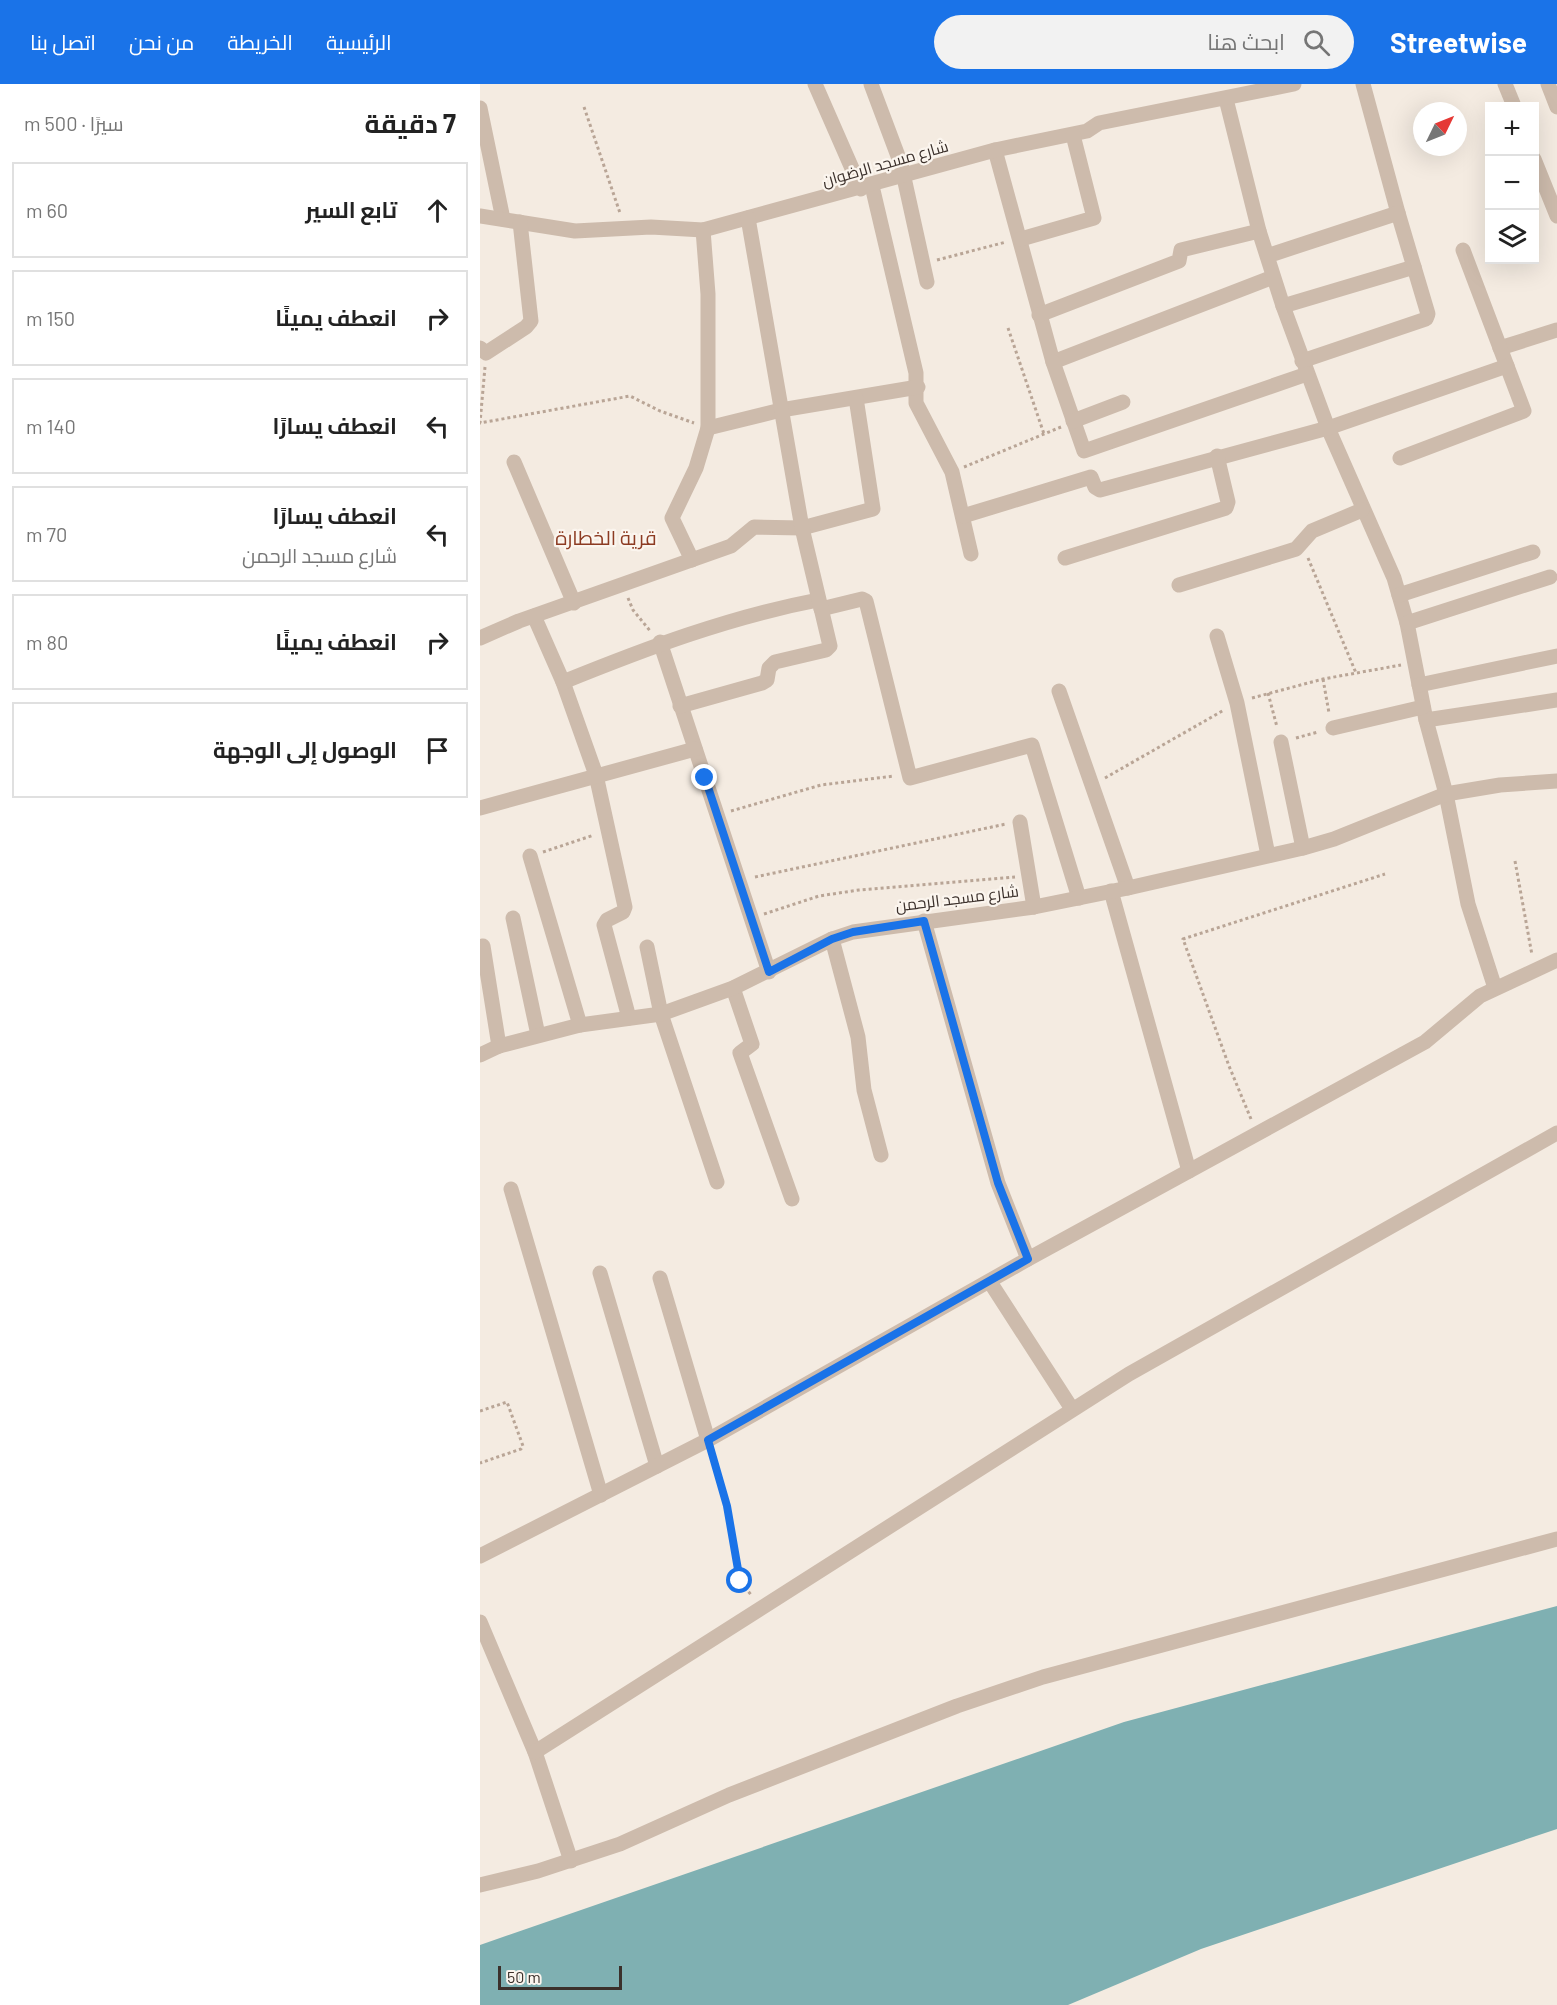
<!DOCTYPE html>
<html lang="ar">
<meta charset="utf-8">
<style>
body{margin:0;font-family:Barlow,Cairo,sans-serif;background:#f2f2f2;color:#222;direction:rtl}
.controls{position:absolute;right:18px;top:18px;display:grid;overflow:hidden;border-radius:0px;box-shadow:0 6px 24px #0002}
.controls button{width:54px;height:54px;display:grid;place-items:center;padding:0;border:0;border-bottom:2px solid #e0e0e0;background:#fff;color:#222;font:30px sans-serif}
.compass{position:absolute;left:933px;top:18px;width:54px;height:54px;border-radius:50%;background:#fff;box-shadow:0 6px 24px #0002;rotate:47deg}
.scale{position:absolute;left:18px;bottom:15px;width:124px;box-sizing:border-box;padding-left:6px;border:3px solid #3b302b;border-top:0;font-size:16px;line-height:21px;white-space:nowrap;color:#3b302b;-webkit-text-stroke:4px #fbf5ee;paint-order:stroke}
.stop{position:absolute;width:18px;height:18px;margin:-14px;border:4px solid #1a73e8;border-radius:50%;background:#fff}
.stop.end{background:#1a73e8;border-color:#fff;box-shadow:0 2px 6px #0008}
.list{margin:0;padding:0;list-style:none}
h2{display:flex;justify-content:space-between;align-items:center;height:78px;margin:0;padding:0 24px;font-size:26px}
h2 small{font-size:20px;font-weight:400;color:#767676}
.list li{display:grid;grid-template-columns:39px 1fr auto;gap:18px;align-items:center;box-sizing:border-box;height:96px;margin:0 12px 12px;padding:0 12px;border:2px solid #e0e0e0;border-radius:0px}
.list b{display:block;font-size:22px;white-space:nowrap}
.list p{margin:0;font-size:20px;white-space:nowrap;color:#767676}
.list em{font-size:20px;font-style:normal;color:#767676}
.icon{flex:none;width:33px;height:33px;fill:none;stroke:currentColor;stroke-width:2;stroke-linecap:round;stroke-linejoin:round}
.map{position:relative;flex:none;width:1077px;height:1921px;overflow:hidden;direction:ltr}
header{display:flex;align-items:center;gap:36px;box-sizing:border-box;height:84px;padding:0 30px;background:#1a73e8;color:#fff}
header strong{font-size:28px}
nav{display:flex;gap:33px;margin-inline-start:auto;font-size:21px}
.search{width:420px;height:54px;background:#f2f2f2;display:flex;align-items:center;gap:15px;box-sizing:border-box;padding:0 21px;border-radius:33px;color:#767676;font-size:22px}
main{display:flex}
aside{flex:1;background:#fff}
.map>svg:first-child{display:block}
</style>
<header>
<strong>Streetwise</strong>
<div class="search"><svg class="icon" aria-label="search" viewBox="0 0 24 24"><circle cx="10" cy="10" r="6"/><path d="M15 15l6 6"/></svg>ابحث هنا</div>
<nav><a>الرئيسية</a><a>الخريطة</a><a>من نحن</a><a>اتصل بنا</a></nav>
</header>
<main>
<div class="map">
<svg width="1077" height="1921" viewBox="0 0 1077 1921">
<rect width="100%" height="100%" fill="#f4ebe1"/>
<polygon fill="#7fb0b2" points="1077,1522 1077,1745 721,1865 588,1921 0,1921 0,1861 644,1638"/>
<g fill="none" stroke-linecap="round" stroke-linejoin="round">
<g stroke="#b9a596" stroke-width="3" stroke-dasharray="3 3" stroke-linecap="butt">
<polyline points="104,23 140,129"/>
<polyline points="457,176 526,158"/>
<polyline points="528,244 564,350"/>
<polyline points="5,283 0,339 150,312 180,327 214,339"/>
<polyline points="484,383 581,343"/>
<polyline points="828,474 876,589"/>
<polyline points="148,514 153,526 171,548"/>
<polyline points="843,595 849,629"/>
<polyline points="788,609 797,643"/>
<polyline points="772,614 843,595 921,581"/>
<polyline points="816,654 838,648"/>
<polyline points="625,694 744,626"/>
<polyline points="251,727 341,701 414,692"/>
<polyline points="63,768 114,751"/>
<polyline points="1035,777 1052,871"/>
<polyline points="275,793 526,740"/>
<polyline points="284,830 339,812 379,806 535,793"/>
<polyline points="771,1035 749,982 703,855 905,790"/>
<polyline points="0,1327 27,1318 43,1362 41,1365 0,1379"/>
<polyline points="232,1370 247,1422 260,1497 272,1512"/>
</g>
<g stroke="#cdbbac" stroke-width="15">
<polyline points="335,0 381,105"/>
<polyline points="391,0 421,80 447,198"/>
<polyline points="883,0 918,129"/>
<polyline points="1025,0 1034,22"/>
<polyline points="1068,0 1077,23"/>
<polyline points="746,15 779,147"/>
<polyline points="0,24 23,135"/>
<polyline points="515,66 573,278 793,193"/>
<polyline points="1054,75 1077,132"/>
<polyline points="392,102 436,289 436,319 472,388 491,470"/>
<polyline points="0,132 95,147 171,143 223,146 515,66 607,47 619,39 814,0"/>
<polyline points="541,155 614,134 593,51"/>
<polyline points="803,222 848,344 914,494 927,539 946,636 966,710 988,820 1015,904"/>
<polyline points="559,231 699,177 701,166 779,147 803,222 934,183 918,129 787,172"/>
<polyline points="0,264 6,269 46,243 51,237 40,138"/>
<polyline points="1020,264 1077,246"/>
<polyline points="822,277 946,235 948,230 934,183"/>
<polyline points="573,278 604,367 827,290"/>
<polyline points="593,337 643,318"/>
<polyline points="228,344 301,326 438,303"/>
<polyline points="920,374 1044,327 983,166"/>
<polyline points="34,378 94,519"/>
<polyline points="483,432 611,393 615,403 620,406 848,344 1027,282"/>
<polyline points="585,474 746,424 748,418 737,372"/>
<polyline points="212,476 192,434 216,384 228,344 228,210 223,146"/>
<polyline points="699,501 816,465 832,447 882,426"/>
<polyline points="919,511 1053,468"/>
<polyline points="341,525 382,515 386,517 430,694 552,661 599,814"/>
<polyline points="54,532 83,598 116,691 145,823 143,828 127,836 124,841 149,934"/>
<polyline points="927,539 1070,493"/>
<polyline points="737,552 757,619 788,771"/>
<polyline points="0,554 39,537 251,462 274,443 322,444 393,425 376,314"/>
<polyline points="180,558 289,888"/>
<path d="M83 598C167 564 249 533 338 516"/>
<polyline points="939,601 1077,572"/>
<polyline points="579,607 648,804"/>
<polyline points="200,622 282,599 287,596 289,584 295,578 346,566 350,562 322,444 268,134"/>
<polyline points="946,636 1077,616"/>
<polyline points="853,644 943,623"/>
<polyline points="801,658 823,764"/>
<polyline points="0,724 215,665"/>
<polyline points="540,738 554,823"/>
<polyline points="50,772 100,941"/>
<polyline points="631,807 709,1087"/>
<polyline points="33,834 58,951"/>
<polyline points="444,837 518,1099 548,1175"/>
<polyline points="352,855 378,953 384,1006 401,1071"/>
<polyline points="3,862 19,962"/>
<polyline points="167,863 181,930 237,1098"/>
<polyline points="253,904 272,960 260,969 312,1115"/>
<polyline points="0,971 19,962 100,941 181,930 253,904 352,855 373,848 554,823 648,804 823,764 854,755 966,710 1020,701 1077,697"/>
<polyline points="31,1105 121,1411"/>
<polyline points="120,1189 177,1382"/>
<polyline points="180,1194 228,1356"/>
<polyline points="510,1198 592,1325"/>
<polyline points="0,1472 228,1356 548,1175 945,958 1000,912 1077,876"/>
<polyline points="0,1538 55,1668 91,1777"/>
<polyline points="55,1668 649,1290 1077,1049"/>
<polyline points="0,1801 58,1787 140,1760 249,1711 477,1622 563,1593 1077,1455"/>
</g>
</g>
<g fill="none" stroke-linecap="round" stroke-linejoin="round">
<polyline stroke="#1a73e8" stroke-width="8" points="225,694 289,888 352,855 373,848 444,837 518,1099 548,1175 228,1356 247,1422 260,1497"/>
</g>
<g text-anchor="middle" stroke-width="4.5" stroke-linejoin="round" paint-order="stroke">
<g font-size="16" fill="#3b302b" stroke="#fbf5ee">
<text transform="translate(405 79) rotate(-16)" y="6">شارع مسجد الرضوان</text>
<text transform="translate(477 814) rotate(-7)" y="6">شارع مسجد الرحمن</text>
</g>
<g font-size="20" fill="#8c3b22" stroke="#fbf5ee">
<text x="126" y="461">قرية الخطارة</text>
</g>
</g>
</svg>
<div class="controls">
<button>+</button>
<button>−</button>
<button><svg class="icon" aria-label="layers" viewBox="0 0 24 24"><path d="M12 4l9 5-9 5-9-5zM3 14l9 5 9-5"/></svg></button>
</div>
<svg class="compass" viewBox="-18 -18 36 36"><path d="M0-13l5 13h-10z" fill="#e53935"/><path d="M0 13l5-13h-10z" fill="#767676"/></svg>
<div class="scale">50 m</div>
<div class="stop" style="left:260px;top:1497px"></div>
<div class="stop end" style="left:225px;top:694px"></div>
</div>
<aside>
<h2>7 دقيقة<small>سيرًا · 500 m</small></h2>
<ul class="list">
<li><svg class="icon" aria-label="ahead" viewBox="0 0 24 24"><path d="M12 20V5M6 11l6-6 6 6"/></svg><div><b>تابع السير</b></div><em>60 m</em></li>
<li><svg class="icon" aria-label="right" viewBox="0 0 24 24"><path d="M7 20v-9h11M14 6l5 5-5 5"/></svg><div><b>انعطف يمينًا</b></div><em>150 m</em></li>
<li><svg class="icon" aria-label="left" viewBox="0 0 24 24"><path d="M17 20v-9H6M10 6l-5 5 5 5"/></svg><div><b>انعطف يسارًا</b></div><em>140 m</em></li>
<li><svg class="icon" aria-label="left" viewBox="0 0 24 24"><path d="M17 20v-9H6M10 6l-5 5 5 5"/></svg><div><b>انعطف يسارًا</b><p>شارع مسجد الرحمن</p></div><em>70 m</em></li>
<li><svg class="icon" aria-label="right" viewBox="0 0 24 24"><path d="M7 20v-9h11M14 6l5 5-5 5"/></svg><div><b>انعطف يمينًا</b></div><em>80 m</em></li>
<li><svg class="icon" aria-label="arrive" viewBox="0 0 24 24"><path d="M6 21V4h12l-3 4 3 4H6"/></svg><div><b>الوصول إلى الوجهة</b></div></li>
</ul>
</aside>
</main>
